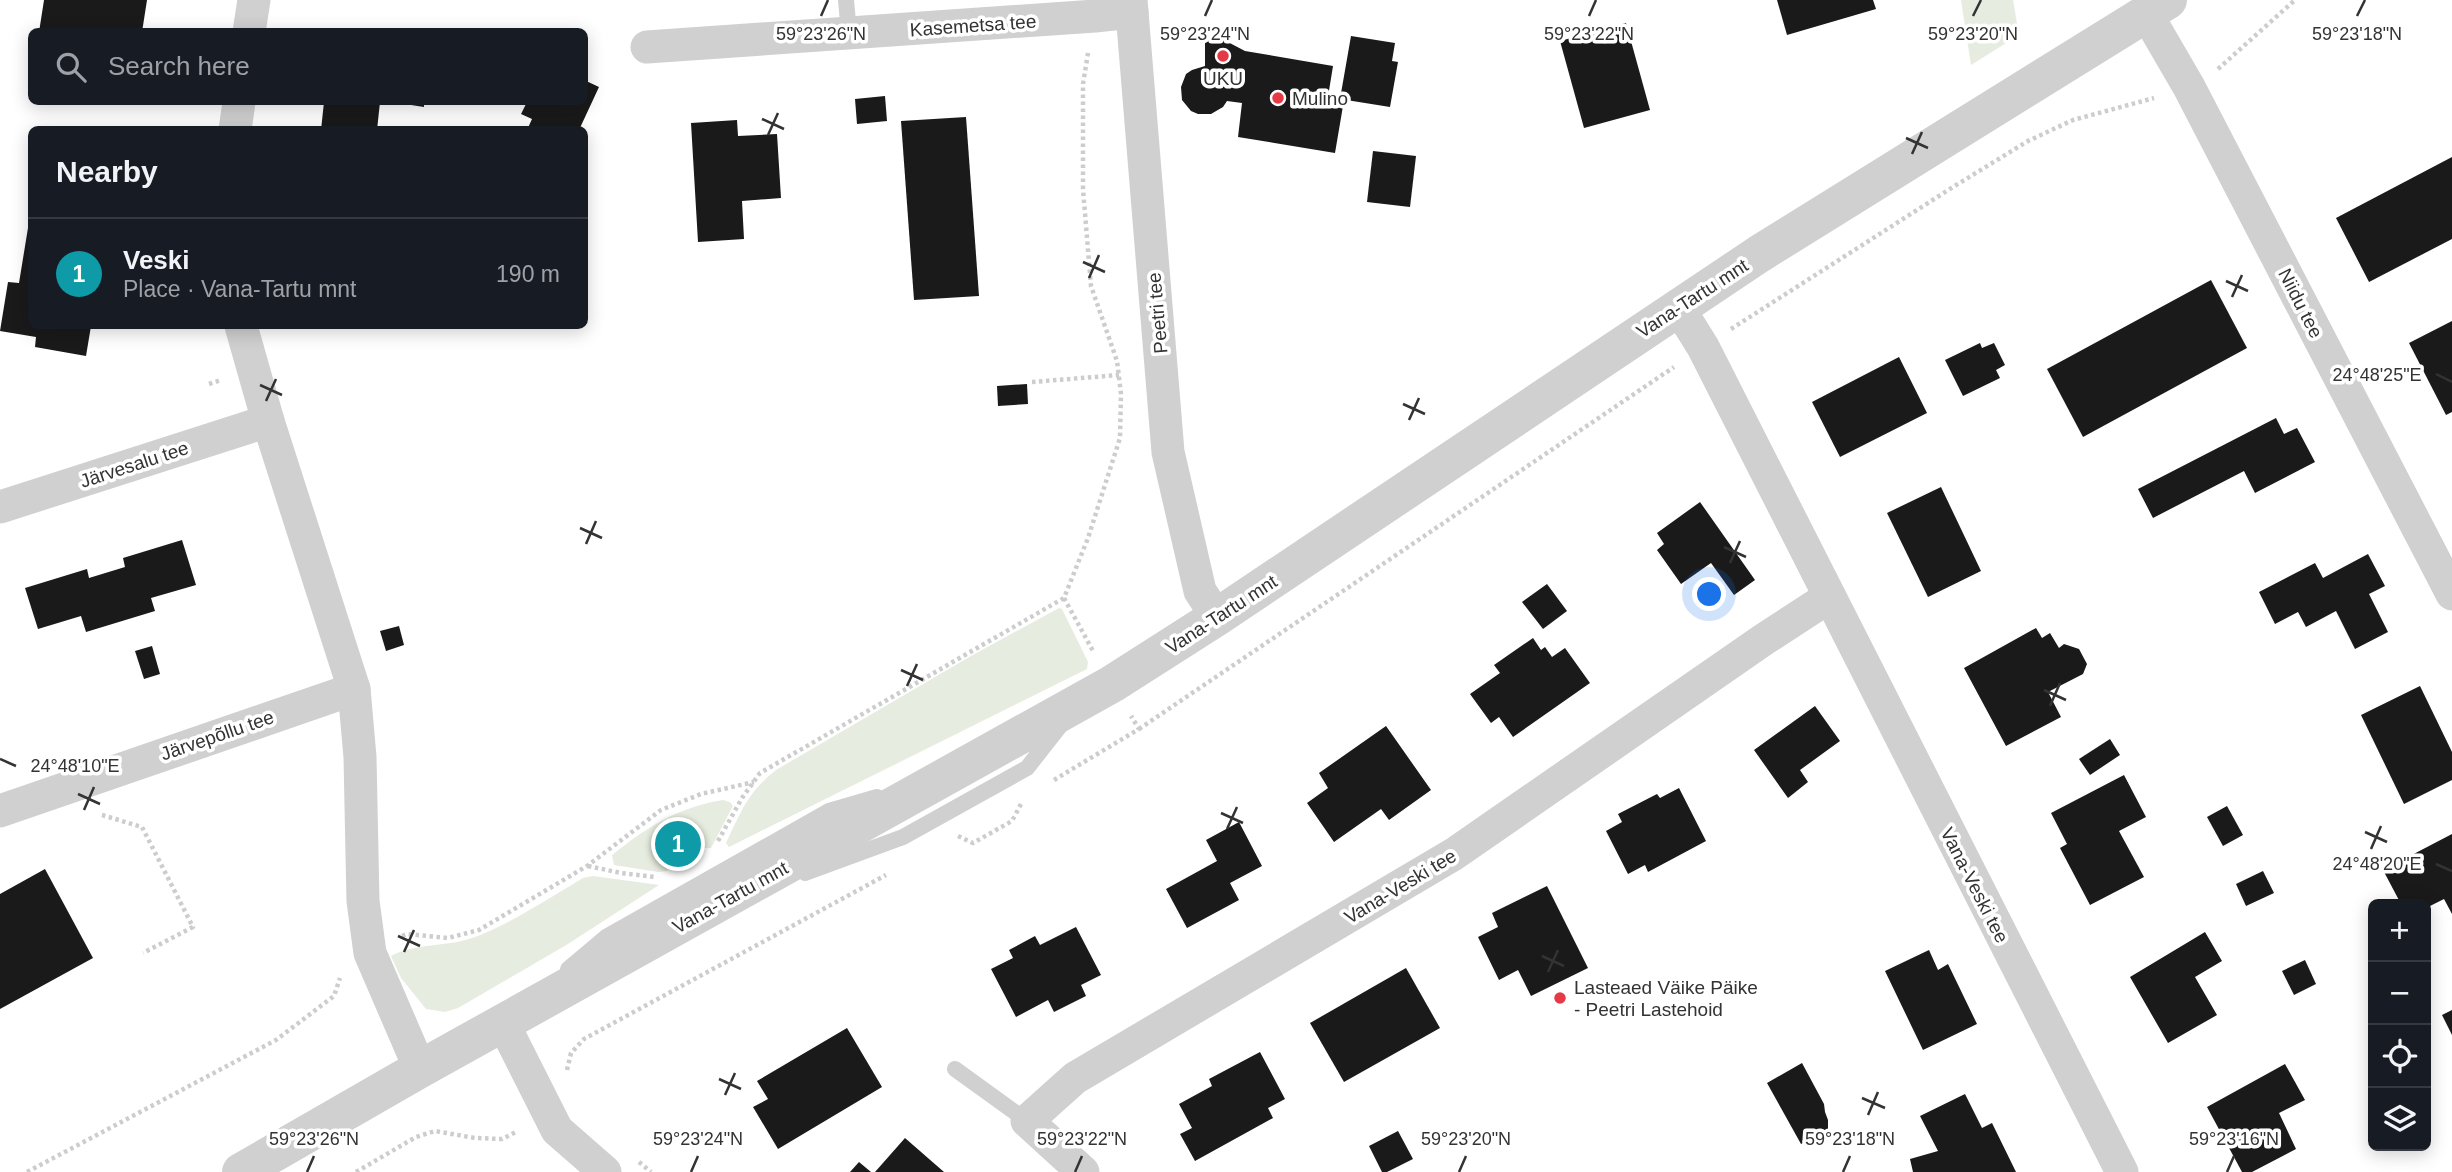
<!DOCTYPE html>
<meta charset="utf-8">
<style>
body{margin:0;font-family:Helvetica,sans-serif;background:#242831;color:#f1f3f6}
.controls{position:absolute;right:21px;bottom:21px;display:grid;overflow:hidden;border-radius:10px;box-shadow:0 4px 18px #0003}
.controls button{width:63px;height:63px;display:grid;place-items:center;padding:0;border:0;border-bottom:2px solid #363941;background:#171b24;color:#f1f3f6;font:35px sans-serif}
.you{position:absolute;left:1710px;top:595px;width:24px;height:24px;margin:-18px;border:5px solid #fff;border-radius:50%;background:#1a73e8;box-shadow:0 0 0 10px #1a73e833}
.badge{display:grid;place-items:center;width:46px;height:46px;border-radius:50%;background:#7c3aed;color:#fff;font-size:23px;font-weight:700}
.pin{position:absolute;translate:-50% -50%;border:4px solid #fff;box-shadow:0 2px 7px #0006}
.list{margin:0;padding:0;list-style:none}
h2{display:flex;justify-content:space-between;align-items:center;height:91px;margin:0;padding:0 28px;font-size:30px}
h2 small{font-size:23px;font-weight:400;color:#9ea1a6}
.list li{display:grid;grid-template-columns:46px 1fr auto;gap:21px;align-items:center;box-sizing:border-box;height:112px;padding:0 28px;border-top:2px solid #363941}
.list b{display:block;font-size:26px;white-space:nowrap}
.list p{margin:0;font-size:23px;white-space:nowrap;color:#9ea1a6}
.list em{font-size:23px;font-style:normal;color:#9ea1a6}
.icon{flex:none;width:38px;height:38px;fill:none;stroke:currentColor;stroke-width:2;stroke-linecap:round;stroke-linejoin:round}
.map{position:relative;flex:none;width:2452px;height:1172px;overflow:hidden}
.search{position:absolute;background:#171b24;box-shadow:0 4px 18px #0003;left:28px;top:28px;width:560px;height:77px;display:flex;align-items:center;gap:18px;box-sizing:border-box;padding:0 24px;border-radius:10px;color:#9ea1a6;font-size:26px}
.panel{position:absolute;background:#171b24;box-shadow:0 4px 18px #0003;left:28px;top:126px;width:560px;height:203px;border-radius:10px}
.map>svg:first-child{display:block}
</style>
<div class="map">
<svg width="2452" height="1172" viewBox="0 0 2452 1172">
<rect width="100%" height="100%" fill="#fff"/>
<g fill="#e6ecdf">
<polygon points="1961,0 2013,0 2019,35 1971,65"/>
<path d="M1059 608 1062 609 1088 662 1087 669 729 847 726 843C741 812 748 792 776 770L971 656Z"/>
<path d="M723 800 730 802 733 806 711 848H696L683 826 660 839 673 861 667 871 658 872 614 865 612 855C649 826 676 808 723 800Z"/>
<path d="M593 876 659 885 568 944 458 1008 445 1012 426 1009 401 978 391 956C416 943 443 947 469 939 504 928 551 897 583 878Z"/>
</g>
<g fill="#1a1a1a">
<polygon points="44,0 147,0 142,32 39,32"/>
<polygon points="1777,0 1873,0 1876,9 1787,35"/>
<polygon points="1626,23 1650,110 1584,128 1560,41"/>
<polygon points="1351,36 1395,43 1392,61 1398,62 1390,107 1340,99"/>
<polygon points="1205,38 1224,40 1245,51 1333,66 1327,103 1343,106 1335,153 1238,137 1242,103 1227,101 1223,107 1211,114 1198,114 1191,111 1182,100 1181,87 1186,74 1192,70 1205,66"/>
<polygon points="584,80 599,87 579,130 527,130 532,119 521,114 527,102 584,102"/>
<polygon points="885,96 887,121 857,124 855,99"/>
<polygon points="324,102 380,102 377,130 321,130"/>
<polygon points="392,102 424,102 424,107"/>
<polygon points="966,117 979,296 914,300 901,121"/>
<polygon points="737,120 738,136 777,134 781,198 742,201 744,239 698,242 691,123"/>
<polygon points="1373,151 1416,156 1410,207 1367,202"/>
<polygon points="2452,157 2452,239 2369,282 2336,218"/>
<polygon points="28,228 32,229 32,326 91,326 86,356 35,347 36,337 0,331 8,282 19,283"/>
<polygon points="2211,280 2247,348 2083,437 2047,369"/>
<polygon points="2452,321 2452,412 2446,415 2409,343"/>
<polygon points="1980,343 1982,348 1994,343 2005,365 1996,370 2000,378 1963,396 1945,360"/>
<polygon points="1899,357 1927,413 1840,457 1812,402"/>
<polygon points="1027,384 1028,404 998,406 997,386"/>
<polygon points="2276,418 2284,434 2297,428 2315,462 2255,493 2244,471 2153,518 2138,489"/>
<polygon points="1941,487 1981,571 1928,597 1887,513"/>
<polygon points="1700,502 1755,580 1734,595 1711,563 1681,584 1657,550 1664,544 1657,533"/>
<polygon points="182,540 196,585 151,598 155,611 86,632 81,616 38,629 25,588 87,569 89,578 125,567 123,558"/>
<polygon points="2368,554 2385,586 2369,594 2388,632 2355,649 2336,611 2306,627 2298,612 2275,624 2259,592 2315,563 2323,578"/>
<polygon points="1547,584 1567,611 1543,629 1522,602"/>
<polygon points="399,626 404,645 386,651 380,631"/>
<polygon points="2036,628 2042,638 2050,633 2059,648 2064,644 2079,649 2087,664 2083,674 2048,692 2061,717 2006,746 1964,668"/>
<polygon points="1533,638 1541,650 1545,647 1552,657 1565,648 1590,683 1513,737 1499,717 1491,723 1470,694 1500,673 1494,665"/>
<polygon points="152,646 160,674 144,679 135,651"/>
<polygon points="2420,686 2452,752 2452,780 2404,804 2361,715"/>
<polygon points="1815,706 1840,741 1800,770 1808,782 1788,798 1754,750"/>
<polygon points="1386,726 1431,790 1389,820 1381,809 1334,842 1307,803 1328,788 1319,773"/>
<polygon points="2110,739 2120,755 2090,775 2079,759"/>
<polygon points="2124,775 2146,817 2119,831 2144,877 2090,905 2060,848 2067,844 2051,813"/>
<polygon points="1679,788 1706,841 1648,872 1645,865 1628,874 1606,831 1622,822 1618,814 1657,794 1660,798"/>
<polygon points="2227,806 2243,835 2223,846 2207,817"/>
<polygon points="1239,822 1262,866 1230,883 1239,900 1187,928 1166,889 1217,861 1206,840"/>
<polygon points="683,826 696,848 673,861 660,839"/>
<polygon points="2452,834 2452,914 2444,899 2426,908 2426,904 2401,904 2383,870"/>
<polygon points="45,869 93,958 0,1009 0,894"/>
<polygon points="2263,871 2274,893 2246,906 2236,884"/>
<polygon points="1547,886 1588,968 1531,996 1518,970 1499,980 1478,937 1498,927 1492,913"/>
<polygon points="1076,927 1101,975 1081,985 1086,996 1054,1012 1048,1000 1016,1017 991,969 1013,958 1009,950 1035,936 1040,945"/>
<polygon points="2205,932 2222,961 2195,977 2217,1015 2168,1043 2130,977"/>
<polygon points="1929,950 1938,970 1948,964 1977,1024 1923,1050 1885,971"/>
<polygon points="2305,960 2316,984 2294,995 2282,971"/>
<polygon points="1406,968 1440,1028 1344,1082 1310,1023"/>
<polygon points="2452,1010 2452,1035 2442,1015"/>
<polygon points="847,1028 882,1087 778,1149 753,1107 768,1099 757,1081"/>
<polygon points="1260,1052 1285,1099 1268,1108 1273,1118 1195,1161 1180,1134 1192,1128 1179,1104 1212,1086 1209,1079"/>
<polygon points="1802,1063 1824,1104 1825,1112 1828,1120 1828,1129 1801,1144 1767,1083"/>
<polygon points="2285,1064 2305,1100 2279,1113 2296,1149 2252,1172 2242,1172 2207,1107"/>
<polygon points="1965,1094 1982,1128 1992,1123 2016,1172 1913,1172 1910,1159 1938,1151 1920,1116"/>
<polygon points="1398,1131 1413,1159 1387,1172 1382,1172 1369,1146"/>
<polygon points="905,1138 944,1172 875,1172"/>
<polygon points="859,1162 871,1172 850,1172"/>
</g>
<g fill="none" stroke-linecap="round" stroke-linejoin="round">
<g stroke="#cdcdcd" stroke-width="4.5" stroke-dasharray="3.5 3.5" stroke-linecap="butt">
<polyline points="1088,53 1083,84 1083,189 1091,286 1117,361 1121,394 1120,438 1088,538 1064,598 1093,651"/>
<polyline points="2218,69 2295,0"/>
<polyline points="1731,329 1953,187 2028,141 2073,120 2154,98"/>
<polyline points="1032,382 1119,375"/>
<polyline points="209,384 221,380"/>
<polyline points="1139,729 1674,367"/>
<polyline points="1054,780 1139,729 1131,716"/>
<polyline points="102,815 142,827 193,927 143,953"/>
<polyline points="958,836 973,843 1012,821 1022,802"/>
<polyline points="718,841 742,798 760,773 1064,598"/>
<polyline points="588,866 621,873 655,877"/>
<polyline points="402,936 407,934 448,938 479,930 587,866 661,810 701,794 754,782"/>
<polyline points="567,1070 571,1053 584,1039 886,875"/>
<polyline points="639,1162 651,1172"/>
<polyline points="27,1172 276,1040 334,996 340,978"/>
<polyline points="356,1172 416,1137 435,1131 475,1138 502,1139 518,1131"/>
</g>
<g stroke="#d0d0d0" stroke-width="16">
<polyline points="846,0 849,33"/>
<polyline points="805,873 903,837 1027,768 1060,726"/>
<polyline points="568,969 606,937 829,811 877,797"/>
<polyline points="955,1069 1027,1121"/>
</g>
<g stroke="#d0d0d0" stroke-width="33">
<polyline points="1131,0 1168,452 1200,591 1217,617"/>
<polyline points="2146,13 2189,87 2452,594"/>
<polyline points="249,32 254,0"/>
<polyline points="647,47 1095,16 1132,12"/>
<polyline points="235,130 239,102"/>
<polyline points="1678,307 1703,347 2122,1172"/>
<polyline points="241,326 268,421 354,689 360,757 363,901 370,953 420,1069"/>
<polyline points="0,507 268,421"/>
<polyline points="0,811 354,689"/>
<polyline points="503,1023 557,1130 605,1172"/>
<polyline points="1083,1172 1027,1121 1075,1078 1454,854 1763,640 1829,597"/>
</g>
<polyline stroke="#d0d0d0" stroke-width="38" points="241,1172 420,1069 1112,684 1217,617 1759,254 2168,0"/>
</g>
<path fill="none" stroke="#333" stroke-width="2.5" d="M821 16 828 0M1205 16 1212 0M1589 16 1596 0M1973 16 1981 0M2357 16 2365 0M762 119 784 129M768 135 778 113M1906 138 1928 148M1912 154 1922 132M1083 262 1105 272M1089 278 1099 255M2226 281 2248 291M2232 297 2242 275M2436 374 2452 382M260 385 282 395M266 401 276 379M1403 404 1425 414M1409 420 1419 398M580 528 602 538M586 544 596 521M1724 547 1746 557M1730 563 1740 541M901 670 923 680M907 686 917 664M2044 690 2066 700M2050 706 2060 683M0 759 16 766M78 794 100 804M84 810 94 787M1221 813 1243 823M1227 829 1237 807M2365 832 2387 842M2371 849 2381 826M2436 864 2452 871M398 936 420 946M404 952 414 930M1542 956 1564 966M1548 972 1558 950M719 1079 741 1089M725 1095 735 1073M1862 1098 1885 1108M1868 1115 1878 1092M307 1172 314 1156M691 1172 698 1156M1075 1172 1082 1156M1459 1172 1466 1156M1843 1172 1850 1156M2227 1172 2234 1156"/>
<g fill="#e63946" stroke="#fff" stroke-width="2.5">
<circle cx="1223" cy="56" r="7"/>
<circle cx="1278" cy="98" r="7"/>
<circle cx="1560" cy="998" r="7"/>
</g>
<g text-anchor="middle" stroke-width="7" stroke-linejoin="round" paint-order="stroke">
<g font-size="19" fill="#333" stroke="#fff">
<text transform="translate(973 25) rotate(-4)" y="7">Kasemetsa tee</text>
<text transform="translate(1692 298) rotate(-33)" y="7">Vana-Tartu mnt</text>
<text transform="translate(2301 303) rotate(63)" y="7">Niidu tee</text>
<text transform="translate(1157 313) rotate(-95)" y="7">Peetri tee</text>
<text transform="translate(134 464) rotate(-18)" y="7">Järvesalu tee</text>
<text transform="translate(1221 614) rotate(-33)" y="7">Vana-Tartu mnt</text>
<text transform="translate(217 735) rotate(-19)" y="7">Järvepõllu tee</text>
<text transform="translate(1975 885) rotate(63)" y="7">Vana-Veski tee</text>
<text transform="translate(1400 886) rotate(-31)" y="7">Vana-Veski tee</text>
<text transform="translate(730 897) rotate(-29)" y="7">Vana-Tartu mnt</text>
</g>
<g font-size="19" fill="#333" stroke="#fff" text-anchor="start">
<text x="1223" y="85" text-anchor="middle">UKU</text>
<text x="1292" y="105">Mulino</text>
<text x="1574" y="994">Lasteaed Väike Päike<tspan x="1574" dy="22">- Peetri Lastehoid</tspan></text>
</g>
</g>
<g font-size="18" text-anchor="middle" fill="#333" stroke="#fff" stroke-width="7" stroke-linejoin="round" paint-order="stroke">
<text x="821" y="40">59°23'26"N</text>
<text x="1205" y="40">59°23'24"N</text>
<text x="1589" y="40">59°23'22"N</text>
<text x="1973" y="40">59°23'20"N</text>
<text x="2357" y="40">59°23'18"N</text>
<text x="2377" y="381">24°48'25"E</text>
<text x="75" y="772">24°48'10"E</text>
<text x="2377" y="870">24°48'20"E</text>
<text x="314" y="1145">59°23'26"N</text>
<text x="698" y="1145">59°23'24"N</text>
<text x="1082" y="1145">59°23'22"N</text>
<text x="1466" y="1145">59°23'20"N</text>
<text x="1850" y="1145">59°23'18"N</text>
<text x="2234" y="1145">59°23'16"N</text>
</g>
</svg>
<div class="controls">
<button>+</button>
<button>−</button>
<button><svg class="icon" aria-label="locate" viewBox="0 0 24 24"><circle cx="12" cy="12" r="6"/><path d="M12 2v4M12 18v4M2 12h4M18 12h4"/></svg></button>
<button><svg class="icon" aria-label="layers" viewBox="0 0 24 24"><path d="M12 4l9 5-9 5-9-5zM3 14l9 5 9-5"/></svg></button>
</div>
<div class="you"></div>
<div class="pin badge" style="left:678px;top:844px;background:#0f9aa8">1</div>
<div class="search"><svg class="icon" aria-label="search" viewBox="0 0 24 24"><circle cx="10" cy="10" r="6"/><path d="M15 15l6 6"/></svg>Search here</div>
<section class="panel">
<h2>Nearby<small></small></h2>
<ul class="list">
<li><span class="badge" style="background:#0f9aa8">1</span><div><b>Veski</b><p>Place · Vana-Tartu mnt</p></div><em>190 m</em></li>
</ul>
</section>
</div>
